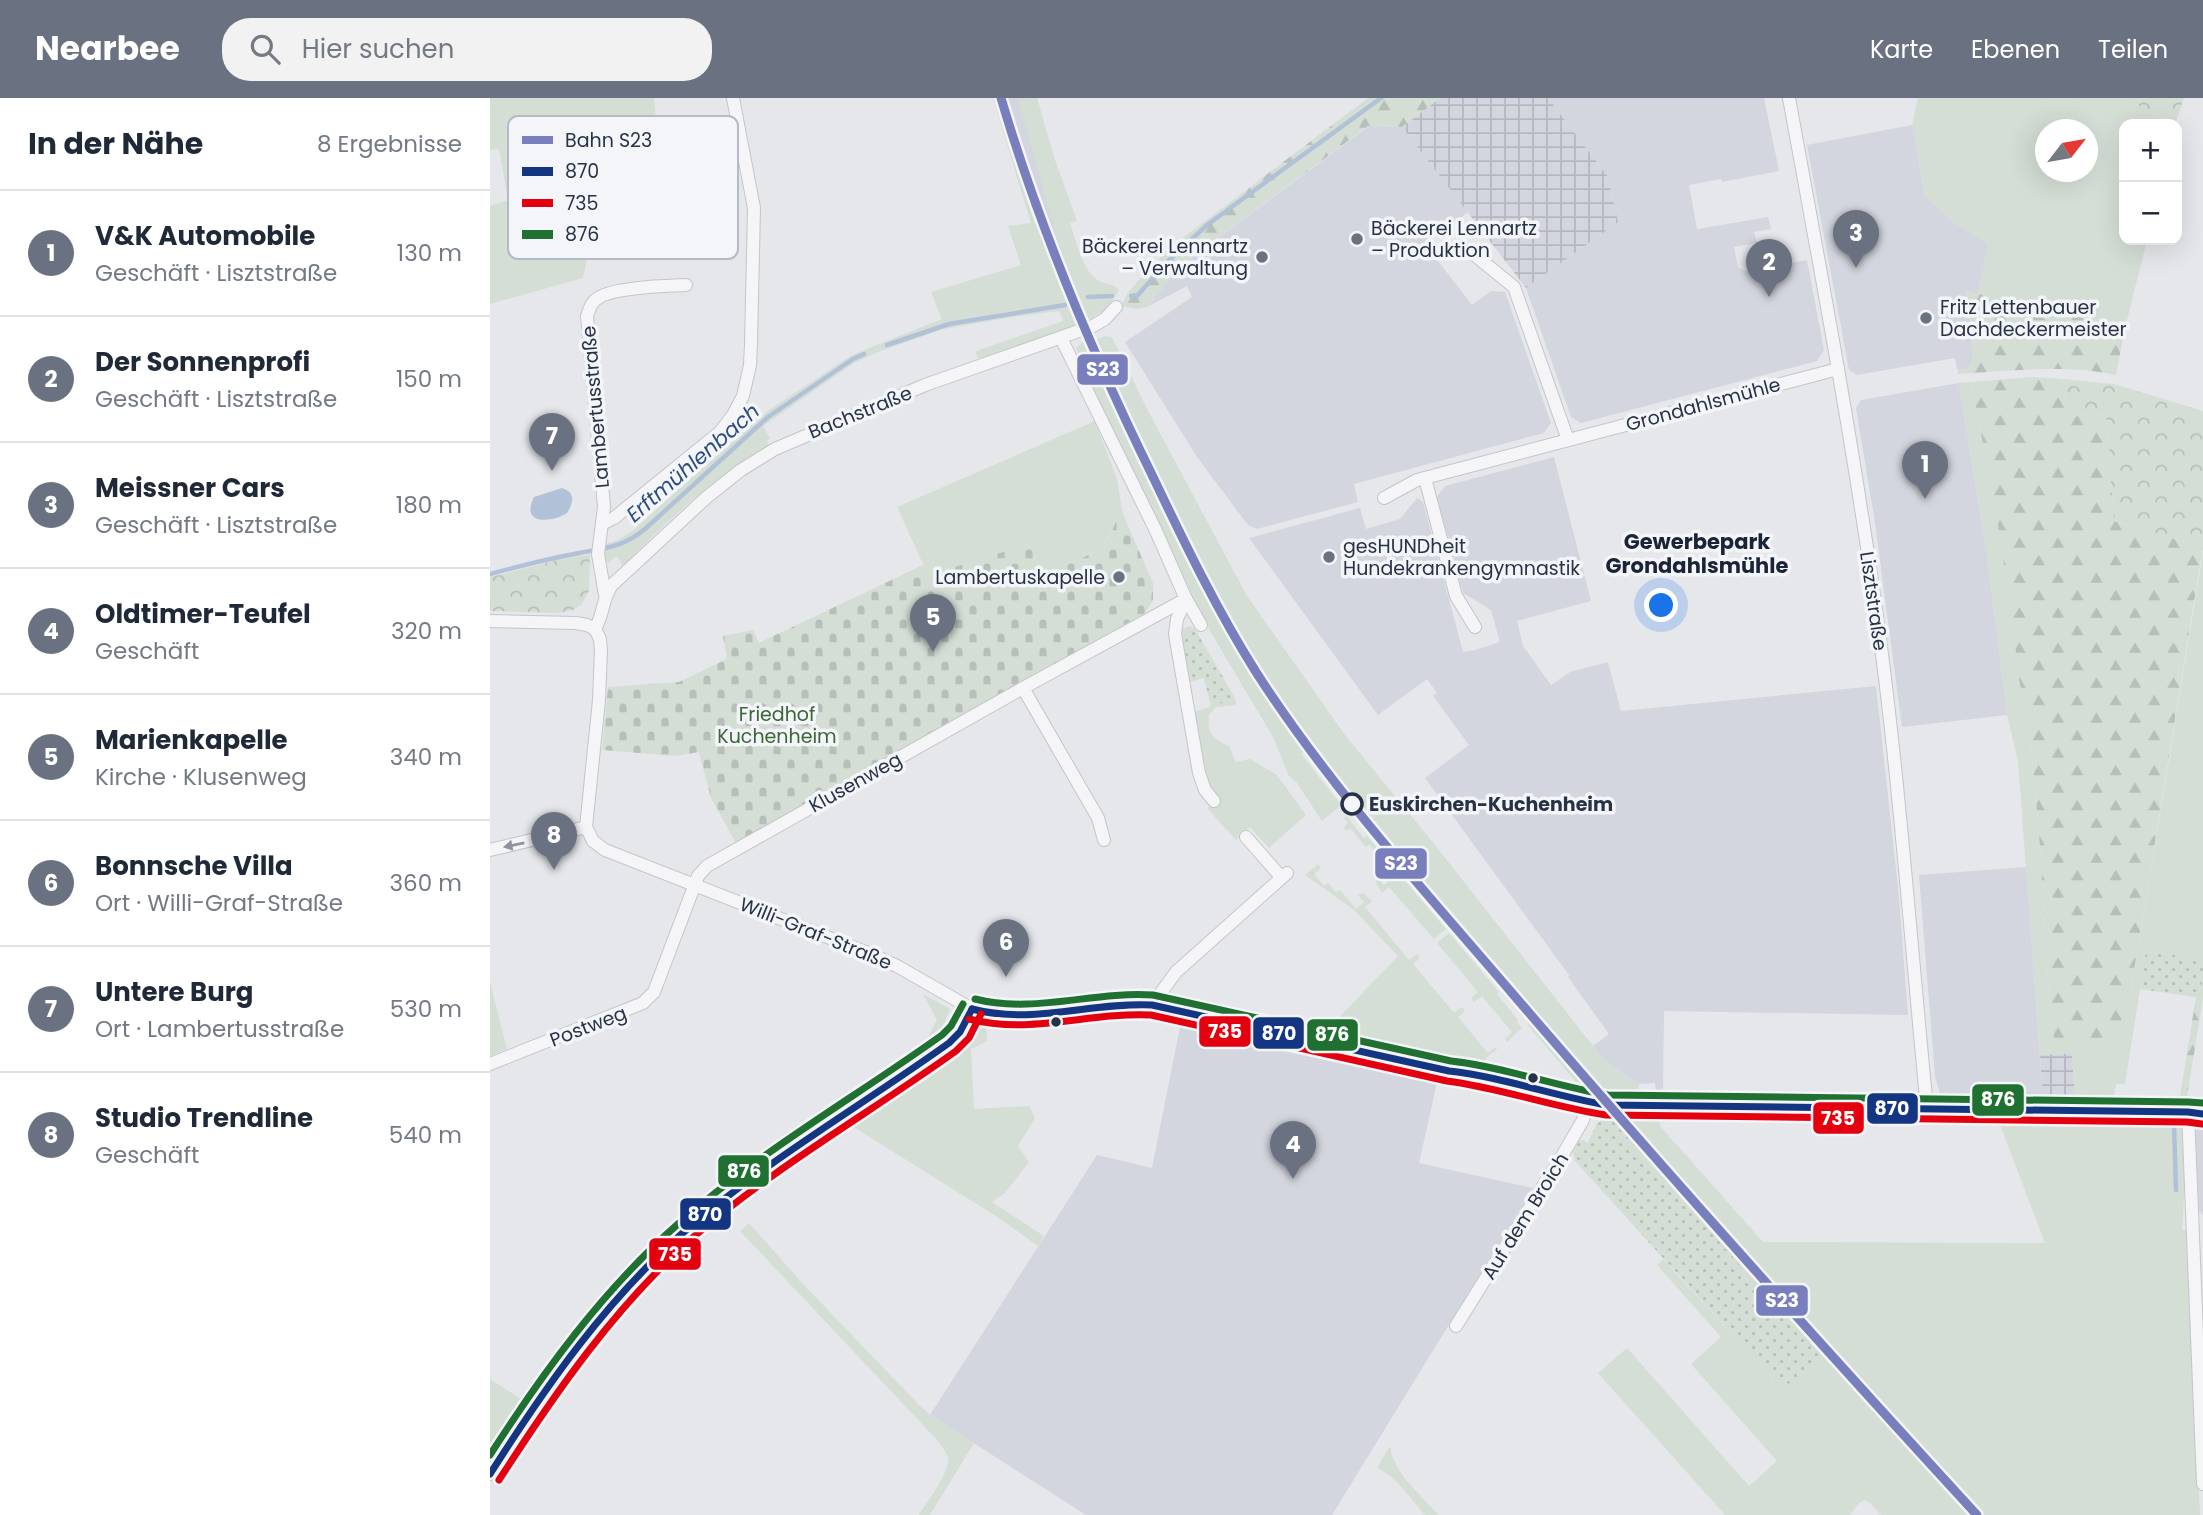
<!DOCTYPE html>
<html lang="de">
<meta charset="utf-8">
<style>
body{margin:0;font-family:Poppins,sans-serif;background:#f2f2f3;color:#1f2937}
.controls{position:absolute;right:21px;top:21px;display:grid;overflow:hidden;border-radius:14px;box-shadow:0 7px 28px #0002}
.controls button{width:63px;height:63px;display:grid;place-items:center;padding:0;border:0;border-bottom:2px solid #e0e1e3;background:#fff;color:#1f2937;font:35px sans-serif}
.compass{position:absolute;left:1545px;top:21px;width:63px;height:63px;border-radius:50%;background:#fff;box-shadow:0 7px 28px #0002;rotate:59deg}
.you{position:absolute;left:1172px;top:508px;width:24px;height:24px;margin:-18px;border:5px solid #fff;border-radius:50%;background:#1a73e8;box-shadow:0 0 0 10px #1a73e833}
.badge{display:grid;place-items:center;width:46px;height:46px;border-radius:50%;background:#6a7180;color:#fff;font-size:23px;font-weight:700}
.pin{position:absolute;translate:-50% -58px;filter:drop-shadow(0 2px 4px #0008)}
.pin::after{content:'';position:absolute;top:37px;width:24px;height:21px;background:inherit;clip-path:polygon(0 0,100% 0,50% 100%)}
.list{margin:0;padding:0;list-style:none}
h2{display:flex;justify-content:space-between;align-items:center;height:91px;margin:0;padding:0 28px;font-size:30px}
h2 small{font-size:23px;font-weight:400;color:#747a83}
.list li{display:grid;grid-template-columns:46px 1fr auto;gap:21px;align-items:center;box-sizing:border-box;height:126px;padding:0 28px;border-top:2px solid #e0e1e3}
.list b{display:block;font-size:26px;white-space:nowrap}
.list p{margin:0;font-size:23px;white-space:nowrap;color:#747a83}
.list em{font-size:23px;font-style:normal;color:#747a83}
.icon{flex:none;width:38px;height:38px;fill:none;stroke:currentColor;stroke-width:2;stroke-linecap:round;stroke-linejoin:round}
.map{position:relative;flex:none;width:1713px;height:1417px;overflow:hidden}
header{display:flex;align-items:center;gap:42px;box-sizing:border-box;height:98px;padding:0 35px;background:#6a7180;color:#fff}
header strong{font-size:33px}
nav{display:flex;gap:38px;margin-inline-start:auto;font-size:24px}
.search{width:490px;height:63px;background:#f2f2f3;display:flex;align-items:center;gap:18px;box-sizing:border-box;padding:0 24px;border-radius:28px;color:#747a83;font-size:26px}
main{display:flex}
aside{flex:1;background:#fff}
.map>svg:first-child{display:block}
</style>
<header>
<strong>Nearbee</strong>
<div class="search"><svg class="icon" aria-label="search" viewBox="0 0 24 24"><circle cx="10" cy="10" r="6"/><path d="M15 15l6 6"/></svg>Hier suchen</div>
<nav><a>Karte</a><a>Ebenen</a><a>Teilen</a></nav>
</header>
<main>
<aside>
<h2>In der Nähe<small>8 Ergebnisse</small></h2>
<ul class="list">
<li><span class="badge">1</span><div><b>V&amp;K Automobile</b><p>Geschäft · Lisztstraße</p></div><em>130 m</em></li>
<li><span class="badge">2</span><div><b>Der Sonnenprofi</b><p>Geschäft · Lisztstraße</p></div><em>150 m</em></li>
<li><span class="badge">3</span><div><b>Meissner Cars</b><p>Geschäft · Lisztstraße</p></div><em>180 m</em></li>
<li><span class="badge">4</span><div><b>Oldtimer-Teufel</b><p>Geschäft</p></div><em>320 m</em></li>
<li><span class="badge">5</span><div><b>Marienkapelle</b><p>Kirche · Klusenweg</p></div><em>340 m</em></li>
<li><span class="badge">6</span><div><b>Bonnsche Villa</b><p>Ort · Willi-Graf-Straße</p></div><em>360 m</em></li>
<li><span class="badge">7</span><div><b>Untere Burg</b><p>Ort · Lambertusstraße</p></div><em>530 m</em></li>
<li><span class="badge">8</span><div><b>Studio Trendline</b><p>Geschäft</p></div><em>540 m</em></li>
</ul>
</aside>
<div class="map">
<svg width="1713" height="1417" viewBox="0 0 1713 1417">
<defs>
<pattern id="industrial-grid" width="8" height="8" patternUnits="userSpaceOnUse" patternTransform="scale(1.75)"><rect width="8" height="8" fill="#d3d6de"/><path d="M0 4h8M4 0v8" fill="none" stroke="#b5b8c0"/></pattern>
<pattern id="forest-firs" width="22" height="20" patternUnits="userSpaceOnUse" patternTransform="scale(1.75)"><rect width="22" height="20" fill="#d4ded5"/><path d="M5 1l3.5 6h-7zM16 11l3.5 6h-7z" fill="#b6bfb8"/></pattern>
<pattern id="cemetery-stones" width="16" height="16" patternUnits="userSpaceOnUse" patternTransform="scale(1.75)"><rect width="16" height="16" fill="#d4ded5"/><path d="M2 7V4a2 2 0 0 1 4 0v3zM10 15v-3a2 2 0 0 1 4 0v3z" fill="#b6bfb8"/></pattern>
<pattern id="park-crowns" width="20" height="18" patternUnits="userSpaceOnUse" patternTransform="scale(1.75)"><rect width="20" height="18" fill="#d4ded5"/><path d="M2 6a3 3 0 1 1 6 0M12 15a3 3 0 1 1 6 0" fill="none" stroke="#b6bfb8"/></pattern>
<pattern id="garden-dots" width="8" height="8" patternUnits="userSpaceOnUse" patternTransform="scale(1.75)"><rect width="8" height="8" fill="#d4ded5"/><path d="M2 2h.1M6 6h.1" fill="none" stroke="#b6bfb8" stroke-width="1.8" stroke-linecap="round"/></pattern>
</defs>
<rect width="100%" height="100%" fill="#e5e7eb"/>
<g fill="#d3d6de">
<polygon points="507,0 528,0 594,222 597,223 585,228 540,100"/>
<polygon points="1058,0 1274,0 1289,73 1232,84 1231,81 1199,87 1207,131 1278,119 1281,131 1264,134 1267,145 1244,149 1248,169 1255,173 1317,162 1334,252 1327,263 1091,325 1081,319 1036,190 1128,124 1118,79"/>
<polygon points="1422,27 1435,98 1462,123 1498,146 1488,196 1477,193 1483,261 1477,271 1467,271 1465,260 1367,277 1359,272 1317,47"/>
<polygon points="879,28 912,29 978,114 935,146 982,207 1001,193 1015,194 1061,325 1054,335 864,386 868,404 767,431 758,427 707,359 635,244 702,199 697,188 657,209 691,168"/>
<polygon points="603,240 666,376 724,493 754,545 793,607 833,663 1113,995 1100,993 888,742 815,653 780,604 706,478 631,326 593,244"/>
<polygon points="1469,285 1498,466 1517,617 1412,629 1385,425 1366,310 1371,302"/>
<polygon points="1064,359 1101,503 1027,523 1033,548 1061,587 1080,574 1118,564 1131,613 1386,588 1409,799 1418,917 1174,913 1173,992 1166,992 1165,985 1149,986 1114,962 1103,948 1119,936 1078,879 1079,877 935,680 979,647 943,598 947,595 937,581 888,617 759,440 870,410 876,431 910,421 927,400 933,404 973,554 985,552 1010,544 1001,512 973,495 947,399 955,388"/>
<polygon points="1536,769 1553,1001 1456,999 1450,996 1445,978 1429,777"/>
<polygon points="691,924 948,980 929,1065 1043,1090 842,1417 596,1417 440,1317 607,1057 662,1070"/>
<polygon points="1136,1019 1393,1308 1493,1417 1480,1417 1375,1304 1120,1020"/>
<polygon points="1705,1027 1713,1027 1713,1118 1709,1112"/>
</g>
<g fill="url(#industrial-grid)">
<polygon points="950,0 1058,0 1118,79 1128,124 1036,190 912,29"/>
<polygon points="1582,955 1585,1002 1553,1001 1550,957"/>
</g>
<g fill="#d4ded5" fill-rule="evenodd">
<polygon points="0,0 164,0 173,95 105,121 93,180 0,206 0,108 18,102 9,51 0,52"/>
<path d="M503 0H507L540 100 585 228 492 260H488L485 254 492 251 573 223 569 213 523 219 453 231 388 254 364 265 273 328 280 340 277 343 279 347C224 379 179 421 135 466L132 467 127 458 118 465 115 460V446L128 442 144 432 192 388 279 312 362 257 452 221 441 194 531 167 518 128 541 125Z"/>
<path d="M528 0H547L565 62 587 123 580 125C586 142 591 168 605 180 612 187 622 184 629 192L617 211 597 223 594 222 564 130Z"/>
<path d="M1428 0H1634L1685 26H1634V142H1657L1635 230 1488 196 1498 146 1462 123 1435 98 1422 27ZM1556 32H1598V74H1556Z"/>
<polygon points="615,238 622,239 656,309 757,498 855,637 945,747 1114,962 1149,986 1149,996 1113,995 833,663 793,607 754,545 724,493 666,376 604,242"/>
<path d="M593 244C658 385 723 527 815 653L811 656 851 707 832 723 807 685 799 678 783 639 720 533 587 262 590 260 586 250Z"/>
<polygon points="1481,284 1505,408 1521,513 1529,582 1539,622 1550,749 1561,931 1566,945 1633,940 1713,454 1713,861 1656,853 1635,986 1626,986 1623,1003 1585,1002 1582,955 1550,957 1528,663 1517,617 1498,466 1469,285"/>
<path d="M605 323 627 381 632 413 643 441 631 413C626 422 622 434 616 443 605 459 570 468 552 474L539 446 438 477 407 409Z"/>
<path d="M745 600 746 607 726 609 719 617C717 636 723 641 739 648L746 664 760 661 787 677 816 717 779 750 760 729 746 742 717 710 729 703C711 677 710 645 705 614Z"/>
<polygon points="856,718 874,740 877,738 956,831 944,841 899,789 892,795 886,785 888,780 894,787 902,780 892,768 895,765 879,746 876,749 860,730 856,733 854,729 858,725 854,720"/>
<polygon points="828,766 831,770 824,776 834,788 838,785 846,794 850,792 866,811 874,804 868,797 873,795 882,803 875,809 919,862 927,856 930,860 923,866 964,915 972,909 975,913 968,919 998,955 1006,949 1007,951 996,960 995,967 837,932 908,858 863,811 815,777"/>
<polygon points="959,835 1009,894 1007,896 1028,922 1027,924 1032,930 1017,944 1015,941 1022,934 992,898 984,904 981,900 988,894 947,845"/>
<polygon points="0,884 17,951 0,958"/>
<polygon points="433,896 460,911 450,934 433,948 447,922"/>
<polygon points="1041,922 1100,993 1086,990 1087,985 1037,926"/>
<polygon points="496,925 497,943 481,951 484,1011 539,1008 545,1020 528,1048 539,1064 515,1095 502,1104 554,1138 548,1148 509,1120 362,1028 357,1021 443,966 471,945 486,930"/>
<polygon points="807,928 983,967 983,969 957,965 807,931"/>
<polygon points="1136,1019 1169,1019 1170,1028 1273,1144 1555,1145 1509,1024 1690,1027 1693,1034 1695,1084 1692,1132 1697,1132 1710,1417 1493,1417"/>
<path d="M329 1020H333L334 1024C240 1086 160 1148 87 1236 55 1275 28 1321 0 1364V1356C19 1326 38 1296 59 1267 95 1217 138 1170 184 1129 229 1088 280 1054 329 1020Z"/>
<polygon points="1120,1020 1375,1304 1480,1417 1391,1417 1380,1405 1374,1402 1369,1405 1360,1417 1235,1417 1108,1275 1137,1250 1259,1388 1287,1363 1201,1266 1231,1239 1167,1167 1173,1161 1292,1291 1330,1259"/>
<path d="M259 1125 313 1186 429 1307 440 1317 484 1345 440 1417H429C436 1405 464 1370 457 1357 452 1346 441 1336 432 1326L250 1133Z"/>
<polygon points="0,1281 31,1301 0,1348"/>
<path d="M900 1348C903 1375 932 1398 949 1417H935C921 1401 906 1378 887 1370Z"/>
</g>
<g fill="url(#forest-firs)">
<polygon points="878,0 950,0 912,29 878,28 691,168 657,209 646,211 631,208 638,194 678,151"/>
<path d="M1476 193 1635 230 1626 277C1574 266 1520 273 1468 276L1467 271H1477L1483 261Z"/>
<polygon points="1541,279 1573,281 1576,319 1616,316 1624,423 1713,449 1633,940 1566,945 1561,931 1550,749 1539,622 1529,582 1521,513 1505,408 1481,284"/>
<polygon points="1713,883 1713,900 1696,1005 1689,1005 1706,899"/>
</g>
<path fill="url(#cemetery-stones)" d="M631 412 663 485V502L655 515 246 745 221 700 209 654 185 658 112 652 118 589 189 584 237 561 233 538 263 532 269 545 433 467 438 477 539 446 552 474C570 468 606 459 617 442 623 433 626 422 631 412Z"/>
<g fill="url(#park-crowns)">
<polygon points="1634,0 1694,0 1685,26"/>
<polygon points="1573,281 1624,286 1713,313 1713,449 1624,423 1616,316 1576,319"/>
<polygon points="100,456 99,493 91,507 83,512 68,515 0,513 0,479 67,462"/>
</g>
<g fill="url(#garden-dots)">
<polygon points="700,528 705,531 745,600 721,609 714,580 699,584 691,536 693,531"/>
<polygon points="1656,853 1713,861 1713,883 1706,899 1650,891"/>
<polygon points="1120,1020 1331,1259 1292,1291 1085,1063 1083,1055 1089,1043 1093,1042 1098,1045 1107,1025"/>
</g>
<path fill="#b1c1d8" d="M72 390C85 394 84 404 77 415 61 425 30 427 44 399Z"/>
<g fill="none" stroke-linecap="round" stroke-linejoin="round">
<g stroke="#b1c1d8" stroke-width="4.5">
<polyline points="641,198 647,198 680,161 717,127 891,0"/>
<polyline points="598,199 622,198"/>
<polyline points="397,247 459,226 575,207"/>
<path d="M0 476C26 469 53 462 79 457 109 450 130 452 155 431L278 319 363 261 374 256"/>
<polyline points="1684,1027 1686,1092"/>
</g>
<g stroke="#c3c5c9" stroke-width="14">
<g id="minor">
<path d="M1299 0C1331 175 1364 350 1388 526 1410 687 1421 849 1437 1010"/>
<polyline points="981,154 1024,189 1078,342"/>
<polyline points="571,240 666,433 696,501 711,527"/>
<polyline points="935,380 966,498 985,529"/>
<polyline points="894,400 927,382 1348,271"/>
<polyline points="112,426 124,420 230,334 243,317 253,298 260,267 261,246 264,110 243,0"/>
<path d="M115 497 108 456 114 409 97 218C100 210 101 204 108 200 124 189 176 188 196 187"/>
<polyline points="696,501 687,521 685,536 709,675 715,692 724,703"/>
<polyline points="0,523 86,525 97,527 105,531"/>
<path d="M105 531 110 541 111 553 109 602 96 729 103 743 115 752 378 855 407 868 482 911C527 926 568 913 613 908 629 906 645 906 662 907L959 973C1013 977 1063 1000 1117 1007L1698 1014 1713 1016"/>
<path d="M105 531C114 516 112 501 122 487L217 399 251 372 285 351 435 287 603 228 615 221 626 209"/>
<polyline points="533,590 608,720 614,742"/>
<polyline points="756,739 791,779"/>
<polyline points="0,752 96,729"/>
<polyline points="662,907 686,874 797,775"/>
<polyline points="0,966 153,905 164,894 208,778 217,768 533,590 696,501"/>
<polyline points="1698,1014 1713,1386"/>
<polyline points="966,1228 1072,1058 1093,1022 1098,1004"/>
<path d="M0 1376C56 1288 116 1202 195 1133 277 1062 372 1009 459 945L470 934 482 911"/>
</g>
</g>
<use href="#minor" stroke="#f5f5f7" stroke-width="12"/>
<g stroke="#f3f5f9" stroke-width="12">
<g id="bus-1">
<path d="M482 911C542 927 601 904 662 907L959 973C1013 979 1064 998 1117 1007L1698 1014 1713 1016"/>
<path d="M0 1376C56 1288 116 1202 195 1133 277 1062 371 1008 459 945L470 934 482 911"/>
</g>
</g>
<g stroke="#f3f5f9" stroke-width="12">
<g id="bus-2">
<path d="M479 921C542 937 598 914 661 917L957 983C1011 990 1062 1009 1116 1017L1697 1024 1712 1026"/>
<path d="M9 1382C65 1295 124 1210 201 1141 283 1070 378 1016 466 953L479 940 491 916"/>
</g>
</g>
<g stroke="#f3f5f9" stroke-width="12">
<g id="bus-3">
<path d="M485 901C544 916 603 893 663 897L961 963C1014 969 1065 988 1118 997L1698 1004 1713 1005"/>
<path d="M0 1357C54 1273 113 1192 188 1126 269 1054 364 1000 452 937L461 928 473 906"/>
</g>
</g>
<use href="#bus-1" stroke="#143582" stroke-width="7"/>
<use href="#bus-2" stroke="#e3000f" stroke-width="7"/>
<use href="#bus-3" stroke="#207031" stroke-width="7"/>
<g stroke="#f3f5f9" stroke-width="14">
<path id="rail-1" d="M511 0C550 132 603 257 664 381 695 446 727 512 766 574 840 689 933 791 1022 895 1174 1072 1329 1245 1487 1417"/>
</g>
<use href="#rail-1" stroke="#787fbc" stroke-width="9"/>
</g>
<defs><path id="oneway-solid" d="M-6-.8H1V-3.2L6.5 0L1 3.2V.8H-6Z" transform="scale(1.75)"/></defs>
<use fill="#8e949f" href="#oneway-solid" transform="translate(24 747) rotate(169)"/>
<g fill="#6a7180" stroke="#f3f5f9" stroke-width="2.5">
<circle cx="867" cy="141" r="7"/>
<circle cx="772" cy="159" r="7"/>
<circle cx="1436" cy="220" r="7"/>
<circle cx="839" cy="459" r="7"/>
<circle cx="629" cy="479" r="7"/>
</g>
<circle fill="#f3f5f9" stroke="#283247" stroke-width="3.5" cx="862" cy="706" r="10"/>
<g fill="#283247" stroke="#f3f5f9" stroke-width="2.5">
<circle cx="566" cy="924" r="6"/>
<circle cx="1043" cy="980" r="6"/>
</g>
<g text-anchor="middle" stroke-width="7" stroke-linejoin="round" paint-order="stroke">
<g font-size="19" fill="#283247" stroke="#f3f5f9" text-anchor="start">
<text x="881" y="137">Bäckerei Lennartz<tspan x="881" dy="22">– Produktion</tspan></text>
<text x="758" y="155" text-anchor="end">Bäckerei Lennartz<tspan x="758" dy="22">– Verwaltung</tspan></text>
<text x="1450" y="216">Fritz Lettenbauer<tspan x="1450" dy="22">Dachdeckermeister</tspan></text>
<text x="853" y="455">gesHUNDheit<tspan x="853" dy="22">Hundekrankengymnastik</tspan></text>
<text x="615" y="486" text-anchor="end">Lambertuskapelle</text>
</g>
<g font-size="19" fill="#283247" stroke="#f3f5f9">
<text transform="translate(1213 306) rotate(-15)" y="7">Grondahlsmühle</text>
<text transform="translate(105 309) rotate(-95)" y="7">Lambertusstraße</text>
<text transform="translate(370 314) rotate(-22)" y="7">Bachstraße</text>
<text transform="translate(1384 503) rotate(82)" y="7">Lisztstraße</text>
<text transform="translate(365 684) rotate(-29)" y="7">Klusenweg</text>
<text transform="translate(326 835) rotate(22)" y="7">Willi-Graf-Straße</text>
<text transform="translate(98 928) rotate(-21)" y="7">Postweg</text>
<text transform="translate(1035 1118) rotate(-58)" y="7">Auf dem Broich</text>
</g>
<g font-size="19" fill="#3a6534" stroke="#f3f5f9">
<text x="287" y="623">Friedhof<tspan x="287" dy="22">Kuchenheim</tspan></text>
</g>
<g font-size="19" font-weight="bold" fill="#283247" stroke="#f3f5f9" text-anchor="start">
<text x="879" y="713">Euskirchen-Kuchenheim</text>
</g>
<g font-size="21" font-style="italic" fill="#2d4d80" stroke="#f3f5f9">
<text transform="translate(203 365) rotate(-41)" y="7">Erftmühlenbach</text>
</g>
<g font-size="21" font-weight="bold" fill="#1b2338" stroke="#f3f5f9">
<text x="1207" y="451">Gewerbepark<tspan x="1207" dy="24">Grondahlsmühle</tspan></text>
</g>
</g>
<rect x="18" y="18" width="230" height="143" rx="10" fill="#f3f5f9" stroke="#b6bac4" stroke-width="2"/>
<rect x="32" y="38" width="31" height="8" fill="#787fbc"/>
<rect x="32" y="69" width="31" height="9" fill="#143582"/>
<rect x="32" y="101" width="31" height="8" fill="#e3000f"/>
<rect x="32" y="132" width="31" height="9" fill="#207031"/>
<g font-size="19" fill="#283247">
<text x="75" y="49">Bahn S23</text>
<text x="75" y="80">870</text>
<text x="75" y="112">735</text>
<text x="75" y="143">876</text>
</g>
<g stroke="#f3f5f9" stroke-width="2.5">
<rect x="586" y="255" width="53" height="33" rx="7" fill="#787fbc"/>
<rect x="884" y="749" width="54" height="33" rx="7" fill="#787fbc"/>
<rect x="708" y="917" width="54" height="33" rx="7" fill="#e3000f"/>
<rect x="762" y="918" width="53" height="34" rx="7" fill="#143582"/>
<rect x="816" y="920" width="53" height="34" rx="7" fill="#207031"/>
<rect x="1481" y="985" width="54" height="34" rx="7" fill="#207031"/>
<rect x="1376" y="994" width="53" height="33" rx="7" fill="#143582"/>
<rect x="1322" y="1003" width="53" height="34" rx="7" fill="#e3000f"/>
<rect x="227" y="1056" width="53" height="34" rx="7" fill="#207031"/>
<rect x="189" y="1099" width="53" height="34" rx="7" fill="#143582"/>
<rect x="158" y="1139" width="54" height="34" rx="7" fill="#e3000f"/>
<rect x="1265" y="1186" width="54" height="33" rx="7" fill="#787fbc"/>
</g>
<g font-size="19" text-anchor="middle" font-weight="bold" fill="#fff">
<text x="613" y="278">S23</text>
<text x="911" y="772">S23</text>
<text x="735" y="940">735</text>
<text x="789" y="942">870</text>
<text x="842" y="943">876</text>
<text x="1508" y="1008">876</text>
<text x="1402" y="1017">870</text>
<text x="1348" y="1027">735</text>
<text x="254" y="1080">876</text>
<text x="215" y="1123">870</text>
<text x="185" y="1163">735</text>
<text x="1292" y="1209">S23</text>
</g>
</svg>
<div class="controls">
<button>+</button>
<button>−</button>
</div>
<svg class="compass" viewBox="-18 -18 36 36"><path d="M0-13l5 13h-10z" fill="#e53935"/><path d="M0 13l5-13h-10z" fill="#747a83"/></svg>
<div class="you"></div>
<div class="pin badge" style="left:1435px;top:401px">1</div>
<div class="pin badge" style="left:1279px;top:199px">2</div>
<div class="pin badge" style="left:1366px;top:170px">3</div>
<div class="pin badge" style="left:803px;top:1081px">4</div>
<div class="pin badge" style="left:443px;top:554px">5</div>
<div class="pin badge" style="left:516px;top:879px">6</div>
<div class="pin badge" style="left:62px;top:373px">7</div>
<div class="pin badge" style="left:64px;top:772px">8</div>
</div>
</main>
